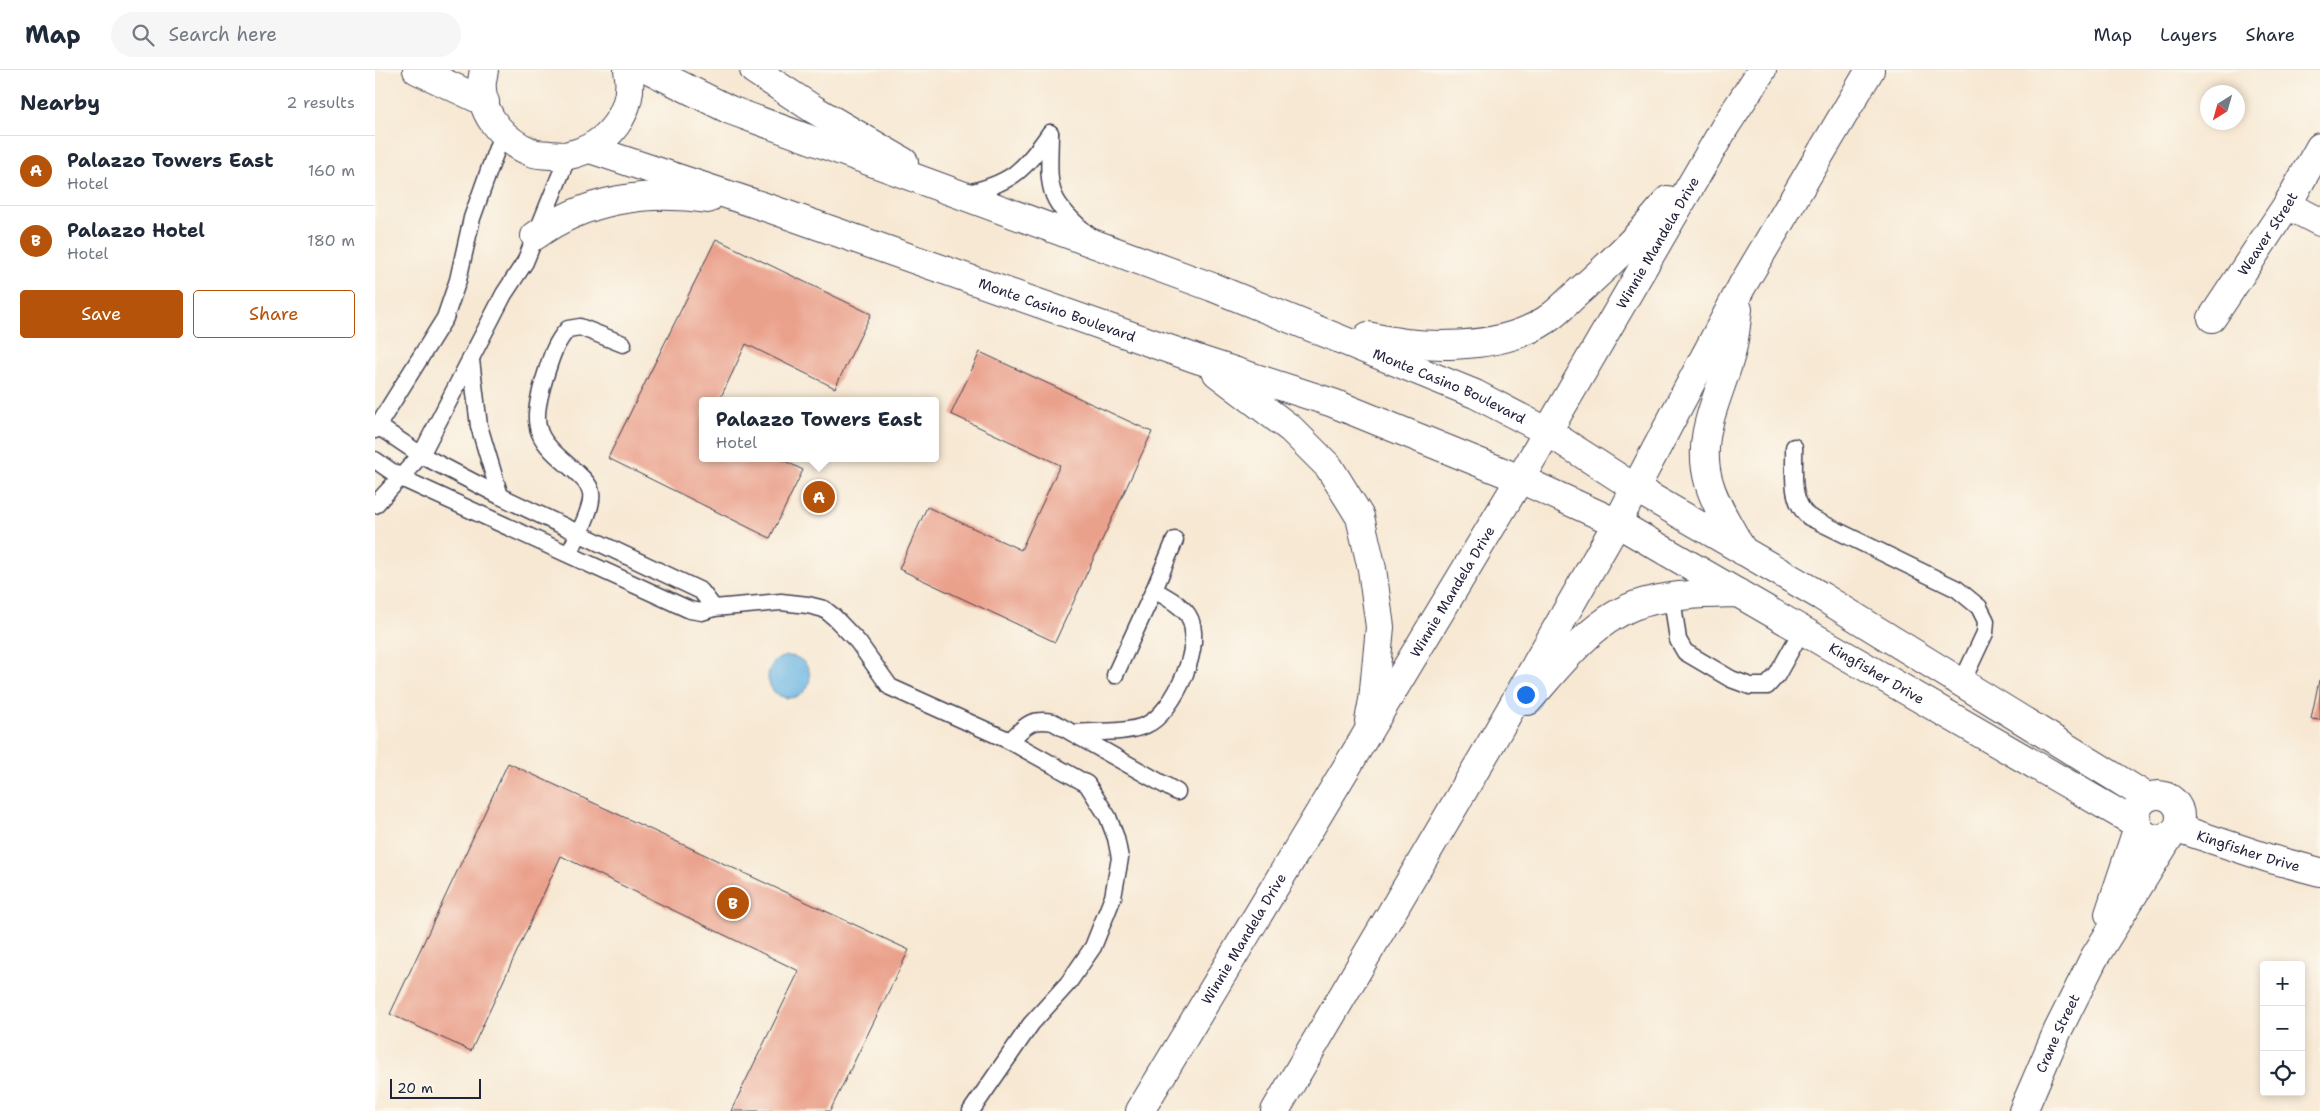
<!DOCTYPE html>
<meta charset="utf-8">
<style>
body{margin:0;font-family:"Shantell Sans",sans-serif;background:#f6f6f7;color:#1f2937}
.controls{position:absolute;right:15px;bottom:15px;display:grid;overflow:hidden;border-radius:5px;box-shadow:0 2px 8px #0003}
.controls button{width:45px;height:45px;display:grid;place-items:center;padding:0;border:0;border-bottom:1px solid #e0e1e3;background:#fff;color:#1f2937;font:25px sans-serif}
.compass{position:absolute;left:1825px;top:15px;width:45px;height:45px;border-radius:50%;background:#fff;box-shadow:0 2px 8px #0003;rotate:217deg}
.scale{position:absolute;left:15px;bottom:12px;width:91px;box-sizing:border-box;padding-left:5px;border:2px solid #22223b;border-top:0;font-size:14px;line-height:18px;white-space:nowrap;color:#22223b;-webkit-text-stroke:4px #fbf7ec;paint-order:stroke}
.you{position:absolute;left:1150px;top:624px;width:18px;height:18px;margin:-12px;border:4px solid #fff;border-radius:50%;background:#1a73e8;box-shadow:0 0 0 8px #1a73e833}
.badge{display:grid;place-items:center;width:32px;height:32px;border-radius:50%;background:#b45309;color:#fff;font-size:16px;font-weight:700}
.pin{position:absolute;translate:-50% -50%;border:2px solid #fff;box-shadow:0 1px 5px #0006}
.popup{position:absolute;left:324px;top:327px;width:240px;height:65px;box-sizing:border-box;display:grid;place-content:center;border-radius:5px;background:#fff;filter:drop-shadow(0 1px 4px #0005);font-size:16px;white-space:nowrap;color:#747a83}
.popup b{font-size:19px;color:#1f2937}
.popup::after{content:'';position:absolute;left:50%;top:100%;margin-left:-10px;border:10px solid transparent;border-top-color:#fff}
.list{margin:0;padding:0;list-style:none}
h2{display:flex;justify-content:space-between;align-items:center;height:65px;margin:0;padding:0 20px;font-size:21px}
h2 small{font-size:16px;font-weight:400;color:#747a83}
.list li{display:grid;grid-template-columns:32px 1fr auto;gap:15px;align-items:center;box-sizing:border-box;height:70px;padding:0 20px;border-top:1px solid #e0e1e3}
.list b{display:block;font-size:19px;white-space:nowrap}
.list p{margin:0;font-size:16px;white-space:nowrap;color:#747a83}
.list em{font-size:16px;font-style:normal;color:#747a83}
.actions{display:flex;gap:10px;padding:15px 20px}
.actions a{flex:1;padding:11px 0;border:1px solid #b45309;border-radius:5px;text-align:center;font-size:18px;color:#b45309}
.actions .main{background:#b45309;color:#fff}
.icon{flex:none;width:28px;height:28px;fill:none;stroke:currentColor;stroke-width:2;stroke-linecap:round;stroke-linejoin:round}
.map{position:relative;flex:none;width:1945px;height:1041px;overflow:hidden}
header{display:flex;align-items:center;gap:30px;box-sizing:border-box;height:70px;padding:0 25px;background:#fff;border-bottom:1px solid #e0e1e3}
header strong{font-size:24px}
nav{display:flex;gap:28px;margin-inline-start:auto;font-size:18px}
.search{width:350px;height:45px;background:#f6f6f7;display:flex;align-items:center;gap:12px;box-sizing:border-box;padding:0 18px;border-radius:28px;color:#747a83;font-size:19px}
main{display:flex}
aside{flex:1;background:#fff}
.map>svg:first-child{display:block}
</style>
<header>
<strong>Map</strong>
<div class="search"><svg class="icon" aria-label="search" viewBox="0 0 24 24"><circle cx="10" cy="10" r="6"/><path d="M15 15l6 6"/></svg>Search here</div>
<nav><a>Map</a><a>Layers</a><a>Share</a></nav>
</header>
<main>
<aside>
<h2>Nearby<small>2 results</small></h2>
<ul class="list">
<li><span class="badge">A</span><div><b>Palazzo Towers East</b><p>Hotel</p></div><em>160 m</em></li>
<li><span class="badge">B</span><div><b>Palazzo Hotel</b><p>Hotel</p></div><em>180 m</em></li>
</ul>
<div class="actions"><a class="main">Save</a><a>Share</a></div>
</aside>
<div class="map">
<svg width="1945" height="1041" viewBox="0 0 1945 1041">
<rect width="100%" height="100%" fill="#fbf7ec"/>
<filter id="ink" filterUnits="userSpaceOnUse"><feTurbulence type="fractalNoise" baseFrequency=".02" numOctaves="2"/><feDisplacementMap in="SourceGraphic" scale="10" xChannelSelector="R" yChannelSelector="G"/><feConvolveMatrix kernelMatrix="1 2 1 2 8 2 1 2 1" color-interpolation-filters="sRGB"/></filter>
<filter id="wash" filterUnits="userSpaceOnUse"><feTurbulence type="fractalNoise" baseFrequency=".0096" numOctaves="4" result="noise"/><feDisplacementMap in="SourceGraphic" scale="20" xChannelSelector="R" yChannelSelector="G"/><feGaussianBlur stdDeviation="1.12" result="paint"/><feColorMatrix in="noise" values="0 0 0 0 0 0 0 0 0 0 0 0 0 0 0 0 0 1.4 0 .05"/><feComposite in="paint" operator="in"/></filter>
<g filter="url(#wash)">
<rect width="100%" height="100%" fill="#f7e8d3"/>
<circle fill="#6ab5e3" stroke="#466c8f" cx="414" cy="607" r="21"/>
<g id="blocks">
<g fill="#eaa18c">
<polygon points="341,169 496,244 460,318 371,274 344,331 328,331 328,388 404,388 428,400 395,468 233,388"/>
<polygon points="605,282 777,362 680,572 524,499 552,437 646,480 685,395 576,344"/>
<polygon points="1944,610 1945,610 1945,650 1936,649"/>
<polygon points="133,693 534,880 455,1041 356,1041 424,901 186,786 96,981 15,944"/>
</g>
</g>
</g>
<g filter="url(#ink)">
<use href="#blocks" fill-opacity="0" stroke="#424052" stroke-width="1"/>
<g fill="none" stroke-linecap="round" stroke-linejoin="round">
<g stroke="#424052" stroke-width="19">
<g id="lane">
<path d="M675 63C674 118 669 128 715 166"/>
<path d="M588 124C635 114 648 102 675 63"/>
<polyline points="96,290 104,356 125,426"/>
<polyline points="3,356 46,385 125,426 326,521 339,538"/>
<polyline points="0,360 70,248 83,210 97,148 127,64"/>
<path d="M1419 377C1420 402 1414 430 1434 447L1582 519 1604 537 1611 551 1610 563 1587 612"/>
<polyline points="0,390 26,408 315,540 327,542 339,538 406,532 433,535 449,539 459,547 483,572 515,617 635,671 712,714 733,747 741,768 745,788 738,827 718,877 694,912 656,954 596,1041"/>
<polyline points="0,435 46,385 129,224 150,192 193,86"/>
<path d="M194 484C200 470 219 438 216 423 215 414 207 408 201 402 162 369 154 361 169 310 175 291 179 274 193 259L205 257 248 274"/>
<polyline points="1297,527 1303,570 1310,582 1356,609 1375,616 1392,616 1402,605 1427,560"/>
<polyline points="740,605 779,520"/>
<path d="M698 663C721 661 750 664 771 655 799 643 831 572 813 545 805 534 791 527 779 520L800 470"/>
<path d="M635 671C650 656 655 648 678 652L802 722"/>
</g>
</g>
<g stroke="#424052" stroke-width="30">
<g id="street">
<polyline points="1912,135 1945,152"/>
<path id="s1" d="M1837 248 1912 135 1945 77"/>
<polyline points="1260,418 1446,526 1772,727"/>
<path id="s2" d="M1242 453 1762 754"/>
<circle cx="1783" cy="747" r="22"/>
<path id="s3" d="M1802 758 1896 789 1945 802"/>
<polyline points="1734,844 1763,757"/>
<path id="s4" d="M1648 1041 1683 960 1719 888 1796 764"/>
</g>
</g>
<g stroke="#424052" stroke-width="30">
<g id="secondary">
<polyline points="42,0 110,32"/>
<path d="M109 0C108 6 106 13 107 19 107 47 131 72 156 82 161 85 169 84 175 85 181 85 188 87 194 85 233 77 261 40 253 0"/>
<path id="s5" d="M275 0 355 40 837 217 1100 324 1173 362 1260 418"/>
<polyline points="379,0 440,40 529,92"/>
<path id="s6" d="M215 79 396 139 825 290 958 333 1145 409 1242 453"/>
<path d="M160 166C210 129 273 120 333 129"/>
<path d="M1363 239C1361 254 1360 270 1356 284 1344 329 1320 365 1334 413 1341 437 1356 459 1368 481"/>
<path d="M993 266C1045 279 1125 281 1171 250 1182 243 1191 233 1200 225 1233 196 1266 165 1293 130"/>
<polyline points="842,303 916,359 954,397 985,447 997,499 1005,557 998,630 994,651"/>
<path d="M1153 631C1187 593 1223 542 1275 531 1303 524 1334 524 1363 523"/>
<path id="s7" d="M765 1041 1145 409 1351 55 1387 0"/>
<polyline points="900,1041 1115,675 1242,453 1367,216 1495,0"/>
</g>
</g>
<use href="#lane" stroke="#fff" stroke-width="16"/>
<use href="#street" stroke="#fff" stroke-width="28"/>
<use href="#secondary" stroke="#fff" stroke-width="28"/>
</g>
</g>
<g text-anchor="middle" stroke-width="4" stroke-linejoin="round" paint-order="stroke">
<g font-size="14" fill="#22223b" stroke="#fbf7ec">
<text dy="5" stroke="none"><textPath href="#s1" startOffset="101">Weaver Street</textPath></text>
<text dy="5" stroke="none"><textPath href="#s7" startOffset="1011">Winnie Mandela Drive</textPath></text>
<text dy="5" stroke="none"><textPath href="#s6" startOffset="494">Monte Casino Boulevard</textPath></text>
<text dy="5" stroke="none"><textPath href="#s5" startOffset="860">Monte Casino Boulevard</textPath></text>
<text dy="5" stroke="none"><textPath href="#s7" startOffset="606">Winnie Mandela Drive</textPath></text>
<text dy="5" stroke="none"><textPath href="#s2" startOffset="300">Kingfisher Drive</textPath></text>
<text dy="5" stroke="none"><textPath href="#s3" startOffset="75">Kingfisher Drive</textPath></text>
<text dy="5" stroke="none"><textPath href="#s7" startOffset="201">Winnie Mandela Drive</textPath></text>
<text dy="5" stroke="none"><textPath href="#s4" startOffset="85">Crane Street</textPath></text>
</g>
</g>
</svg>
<div class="controls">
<button>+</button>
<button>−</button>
<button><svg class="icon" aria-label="locate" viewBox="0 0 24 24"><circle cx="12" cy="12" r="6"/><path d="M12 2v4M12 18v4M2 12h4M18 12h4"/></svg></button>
</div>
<svg class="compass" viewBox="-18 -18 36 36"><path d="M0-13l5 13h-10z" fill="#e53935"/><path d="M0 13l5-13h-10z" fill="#747a83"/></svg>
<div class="scale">20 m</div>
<div class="you"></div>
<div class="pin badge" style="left:444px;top:427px">A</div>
<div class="popup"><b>Palazzo Towers East</b>Hotel</div>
<div class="pin badge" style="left:358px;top:833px">B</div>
</div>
</main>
